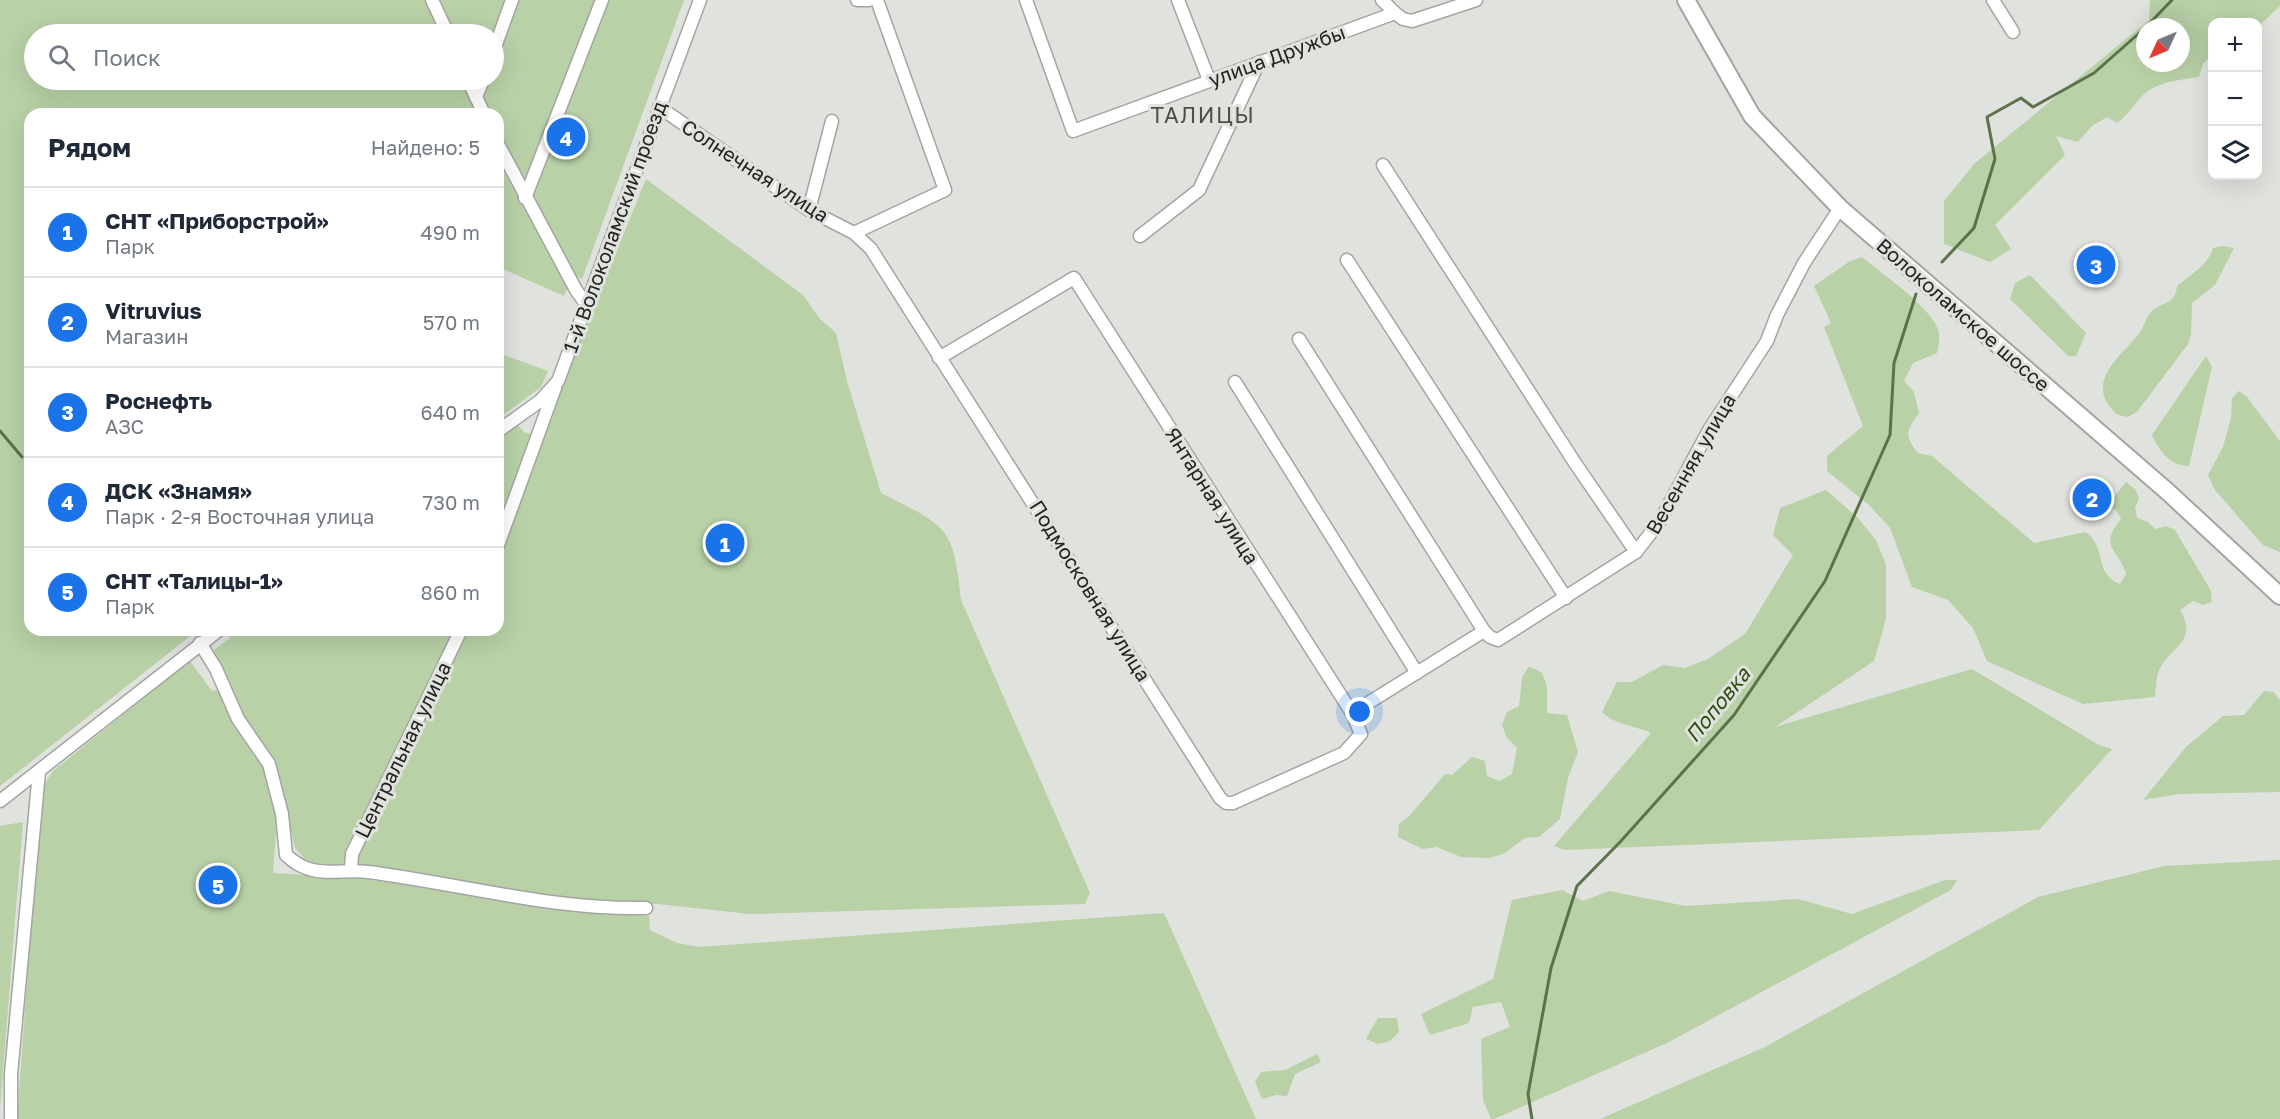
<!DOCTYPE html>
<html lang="ru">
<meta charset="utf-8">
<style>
body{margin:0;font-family:"Golos Text",sans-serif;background:#f2f2f3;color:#1f2937}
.controls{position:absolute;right:18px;top:18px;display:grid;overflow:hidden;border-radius:12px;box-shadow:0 6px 24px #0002}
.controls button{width:54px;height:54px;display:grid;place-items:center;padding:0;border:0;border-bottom:2px solid #e0e1e3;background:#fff;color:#1f2937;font:30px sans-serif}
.compass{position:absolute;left:2136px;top:18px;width:54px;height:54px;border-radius:50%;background:#fff;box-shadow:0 6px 24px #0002;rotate:226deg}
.you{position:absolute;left:1360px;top:712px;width:21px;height:21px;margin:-15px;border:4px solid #fff;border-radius:50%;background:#1a73e8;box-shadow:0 0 0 9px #1a73e833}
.badge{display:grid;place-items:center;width:39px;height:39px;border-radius:50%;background:#1a73e8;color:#fff;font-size:20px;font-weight:700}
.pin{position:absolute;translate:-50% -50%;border:3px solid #fff;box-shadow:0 2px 6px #0006}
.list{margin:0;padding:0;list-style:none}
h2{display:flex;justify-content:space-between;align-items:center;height:78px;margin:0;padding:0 24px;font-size:26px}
h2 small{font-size:20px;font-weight:400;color:#747a83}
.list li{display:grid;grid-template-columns:39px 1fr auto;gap:18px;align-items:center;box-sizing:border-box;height:90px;padding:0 24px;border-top:2px solid #e0e1e3}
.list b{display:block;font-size:22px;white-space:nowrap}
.list p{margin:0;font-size:20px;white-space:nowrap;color:#747a83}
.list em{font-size:20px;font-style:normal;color:#747a83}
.icon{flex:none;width:33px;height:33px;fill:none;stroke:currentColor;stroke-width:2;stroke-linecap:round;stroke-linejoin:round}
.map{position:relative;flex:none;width:2280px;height:1119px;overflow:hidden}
.search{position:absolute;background:#fff;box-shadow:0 6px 24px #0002;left:24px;top:24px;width:480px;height:66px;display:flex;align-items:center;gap:15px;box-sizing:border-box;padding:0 21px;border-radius:33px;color:#747a83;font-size:22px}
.panel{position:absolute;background:#fff;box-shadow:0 6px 24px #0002;left:24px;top:108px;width:480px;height:528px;border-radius:18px}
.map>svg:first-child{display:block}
</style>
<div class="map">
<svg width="2280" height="1119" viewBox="0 0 2280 1119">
<rect width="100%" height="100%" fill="#e0e2de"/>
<g fill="#b8d1a7" fill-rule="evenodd">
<path d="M0 0H684L582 279 576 277 517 164 504 172 568 287 564 296 503 269 498 281V114H30V630H198L0 786ZM34 34H494V80H34Z"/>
<path d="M2150 0H2280V6L2258 27V22H2212V55L2203 64 2199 77C2181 80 2158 81 2143 95 2133 104 2130 114 2117 123L2107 117 2092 126 2078 142 2056 136 2065 155 1995 225 2011 249 1990 262 1944 244V201L1974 164 2149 20ZM2145 27H2181V63H2145Z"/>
<path d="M646 179 803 295 820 319 836 333 847 381 881 493C945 526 954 524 961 600L1090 893 1085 904 750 914 658 904 577 902 379 869 318 865 305 859 295 848 273 757 263 760 277 818 273 873 357 878 450 891 550 909 649 916 650 930 677 943 699 947 1164 913 1256 1119H17L40 801 44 785 53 771 190 661 212 691 231 688 214 650 230 638 227 633 231 630H498V438L517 424 524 432 541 437Z"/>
<path d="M2223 246 2234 248 2215 285 2192 303 2191 334 2188 344 2137 412 2128 417 2118 415C2082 384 2119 358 2139 334 2144 327 2146 316 2153 310 2166 301 2175 304 2177 286 2192 273 2207 267 2213 248Z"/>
<path d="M1862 257C1881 273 1925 303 1936 325 1941 334 1939 344 1937 353L1913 363 1904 381 1914 392 1919 413C1906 431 1904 435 1918 453L1932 456 2034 543 2085 532C2107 544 2093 574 2120 584L2126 574C2118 548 2098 547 2121 519L2116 510 2106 507 2126 482 2135 489 2139 498 2135 508 2137 518 2148 522 2155 529 2166 526 2175 530 2211 591 2212 602 2203 605 2193 601 2180 610C2200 643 2167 648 2158 673 2156 680 2156 690 2155 697L2083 704 1987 661 1973 628 1948 600 1912 587 1890 528 1870 506 1827 471V456L1863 426 1824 327 1831 323 1814 286 1850 261Z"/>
<polygon points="2030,275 2086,333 2076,356 2068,356 2010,299 2015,283"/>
<polygon points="498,353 548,371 541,387 498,419"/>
<path d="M2206 356 2212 367 2189 466C2170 466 2159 451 2152 435Z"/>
<polygon points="2239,391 2247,397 2280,441 2280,552 2263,545 2215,490 2208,475 2223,447 2231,418 2232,398"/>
<path d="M1826 490 1858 518 1876 540 1886 565V619L1874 661 1775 727 1972 669 2099 745 2112 749 2039 830 1565 850 1554 846 1651 733C1634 725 1615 725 1602 712L1617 682H1632L1663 665 1685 668 1708 659 1745 634 1793 555 1773 535 1780 508Z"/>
<polygon points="1529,666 1542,673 1547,686 1547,713 1567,715 1578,752 1568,778 1560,819 1539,837 1525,838 1503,854 1489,858 1461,857 1437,847 1423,849 1398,837 1399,824 1409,816 1445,774 1452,775 1472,757 1485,761 1487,776 1499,781 1512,774 1517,748 1507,738 1502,725 1507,712 1519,706 1522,678"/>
<polygon points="2264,691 2274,692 2280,701 2280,792 2179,794 2143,800 2187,746 2223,716 2244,715"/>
<polygon points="23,822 0,1109 0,826"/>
<polygon points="2280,860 2280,1119 1600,1119 1765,1047 2038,897 2164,866"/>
<polygon points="1945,880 1957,880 1951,890 1667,1043 1494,1119 1491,1119 1483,1100 1481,1039 1510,1027 1501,1002 1473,1007 1469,1023 1430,1035 1421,1014 1493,979 1512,900 1562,890 1583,901 1609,891 1686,906 1798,899 1852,914"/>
<polygon points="1378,1018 1397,1018 1399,1032 1390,1041 1378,1044 1366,1039"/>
<polygon points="1317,1054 1321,1062 1295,1074 1287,1096 1276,1095 1262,1099 1255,1082 1261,1072 1285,1070"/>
</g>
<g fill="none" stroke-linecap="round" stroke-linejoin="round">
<g stroke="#5c724b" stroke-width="3">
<polyline points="2146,27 2172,0"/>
<polyline points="1942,262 1974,228 1995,159 1987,117 2021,98 2033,107 2094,73 2145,28"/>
<polyline points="0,431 22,457"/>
<polyline points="1532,1119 1528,1094 1551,968 1577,886 1621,841 1734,715 1825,581 1890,435 1894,363 1916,294"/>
</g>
<g stroke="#a3a5a1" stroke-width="15">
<g id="minor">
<polyline points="432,0 448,34"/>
<polyline points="857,0 869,0"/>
<polyline points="1026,0 1073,131 1395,13 1403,19 1412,21 1476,0"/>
<polyline points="1178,0 1209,80"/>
<polyline points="1382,0 1395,13"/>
<polyline points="1993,0 2013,32"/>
<polyline points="494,50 512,0"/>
<polyline points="468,80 484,114"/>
<polyline points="476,97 483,80"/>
<polyline points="659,107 809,210 854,233 871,249 1220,798 1226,803 1233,803 1344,753 1361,734 1352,713 1074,278 939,358"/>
<polyline points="498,144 576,290 586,304"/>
<polyline points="1383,165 1575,463 1636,552"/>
<polyline points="525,198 602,0"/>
<polyline points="809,210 832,121"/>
<polyline points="854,233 945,190 877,0"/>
<polyline points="1140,236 1199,190 1259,62"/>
<polyline points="1347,260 1566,598"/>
<polyline points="1299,339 1484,631 1490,637 1498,640 1636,552 1660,521 1709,430 1767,341 1777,315 1804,263 1840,208"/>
<polyline points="1235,382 1417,673"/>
<polyline points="498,431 540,401 558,381 700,0"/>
<polyline points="498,545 555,388"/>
<path d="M200 643 216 669 238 719 269 764 282 814 286 855C293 861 299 866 309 869 327 875 349 869 368 872 461 884 552 910 646 908"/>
<polyline points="1352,713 1484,631"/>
<polyline points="0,801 219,630"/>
<polyline points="351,870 352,854 461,630"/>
<polyline points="11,1119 11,1074 39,772"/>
</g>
</g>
<g stroke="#a3a5a1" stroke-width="20">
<polyline id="major" points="1686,0 1752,116 1840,208 2168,492 2280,596"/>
</g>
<use href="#minor" stroke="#fff" stroke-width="12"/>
<use href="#major" stroke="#fff" stroke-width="16"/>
</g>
<g text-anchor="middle" stroke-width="6" stroke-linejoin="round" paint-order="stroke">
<g font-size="20" fill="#232422" stroke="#e0e2de">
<text transform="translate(1277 56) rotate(-20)" y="7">улица Дружбы</text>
<text transform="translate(755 171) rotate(33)" y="7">Солнечная улица</text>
<text transform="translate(615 227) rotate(-70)" y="7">1-й Волоколамский проезд</text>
<text transform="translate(1963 315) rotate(41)" y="7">Волоколамское шоссе</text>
<text transform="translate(1691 464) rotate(-60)" y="7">Весенняя улица</text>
<text transform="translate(1212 496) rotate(58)" y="7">Янтарная улица</text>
<text transform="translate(1090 591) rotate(58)" y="7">Подмосковная улица</text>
<text transform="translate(403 750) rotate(-64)" y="7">Центральная улица</text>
</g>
<g font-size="21" font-style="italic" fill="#2f4d12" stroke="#e0e2de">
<text transform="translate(1718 705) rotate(-51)" y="7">Поповка</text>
</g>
<g font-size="22" letter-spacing="1.5" fill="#4d4f4c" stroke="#e0e2de">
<text x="1203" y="123">ТАЛИЦЫ</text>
</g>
</g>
</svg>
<div class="controls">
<button>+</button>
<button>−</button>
<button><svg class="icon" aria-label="layers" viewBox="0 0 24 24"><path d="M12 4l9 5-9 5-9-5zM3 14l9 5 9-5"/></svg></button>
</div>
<svg class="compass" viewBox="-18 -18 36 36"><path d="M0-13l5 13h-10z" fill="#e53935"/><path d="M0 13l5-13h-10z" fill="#747a83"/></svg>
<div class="you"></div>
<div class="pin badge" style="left:725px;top:543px">1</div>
<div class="pin badge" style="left:2092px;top:498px">2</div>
<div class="pin badge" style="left:2096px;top:265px">3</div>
<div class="pin badge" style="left:566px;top:137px">4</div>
<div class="pin badge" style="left:218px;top:885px">5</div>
<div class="search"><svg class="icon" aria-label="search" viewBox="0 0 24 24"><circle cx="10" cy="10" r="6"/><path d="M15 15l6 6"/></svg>Поиск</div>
<section class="panel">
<h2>Рядом<small>Найдено: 5</small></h2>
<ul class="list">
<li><span class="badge">1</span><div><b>СНТ «Приборстрой»</b><p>Парк</p></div><em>490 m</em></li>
<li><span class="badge">2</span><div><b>Vitruvius</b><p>Магазин</p></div><em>570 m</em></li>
<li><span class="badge">3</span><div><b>Роснефть</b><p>АЗС</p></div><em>640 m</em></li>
<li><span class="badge">4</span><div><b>ДСК «Знамя»</b><p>Парк · 2-я Восточная улица</p></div><em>730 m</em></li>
<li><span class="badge">5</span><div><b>СНТ «Талицы-1»</b><p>Парк</p></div><em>860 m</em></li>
</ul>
</section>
</div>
